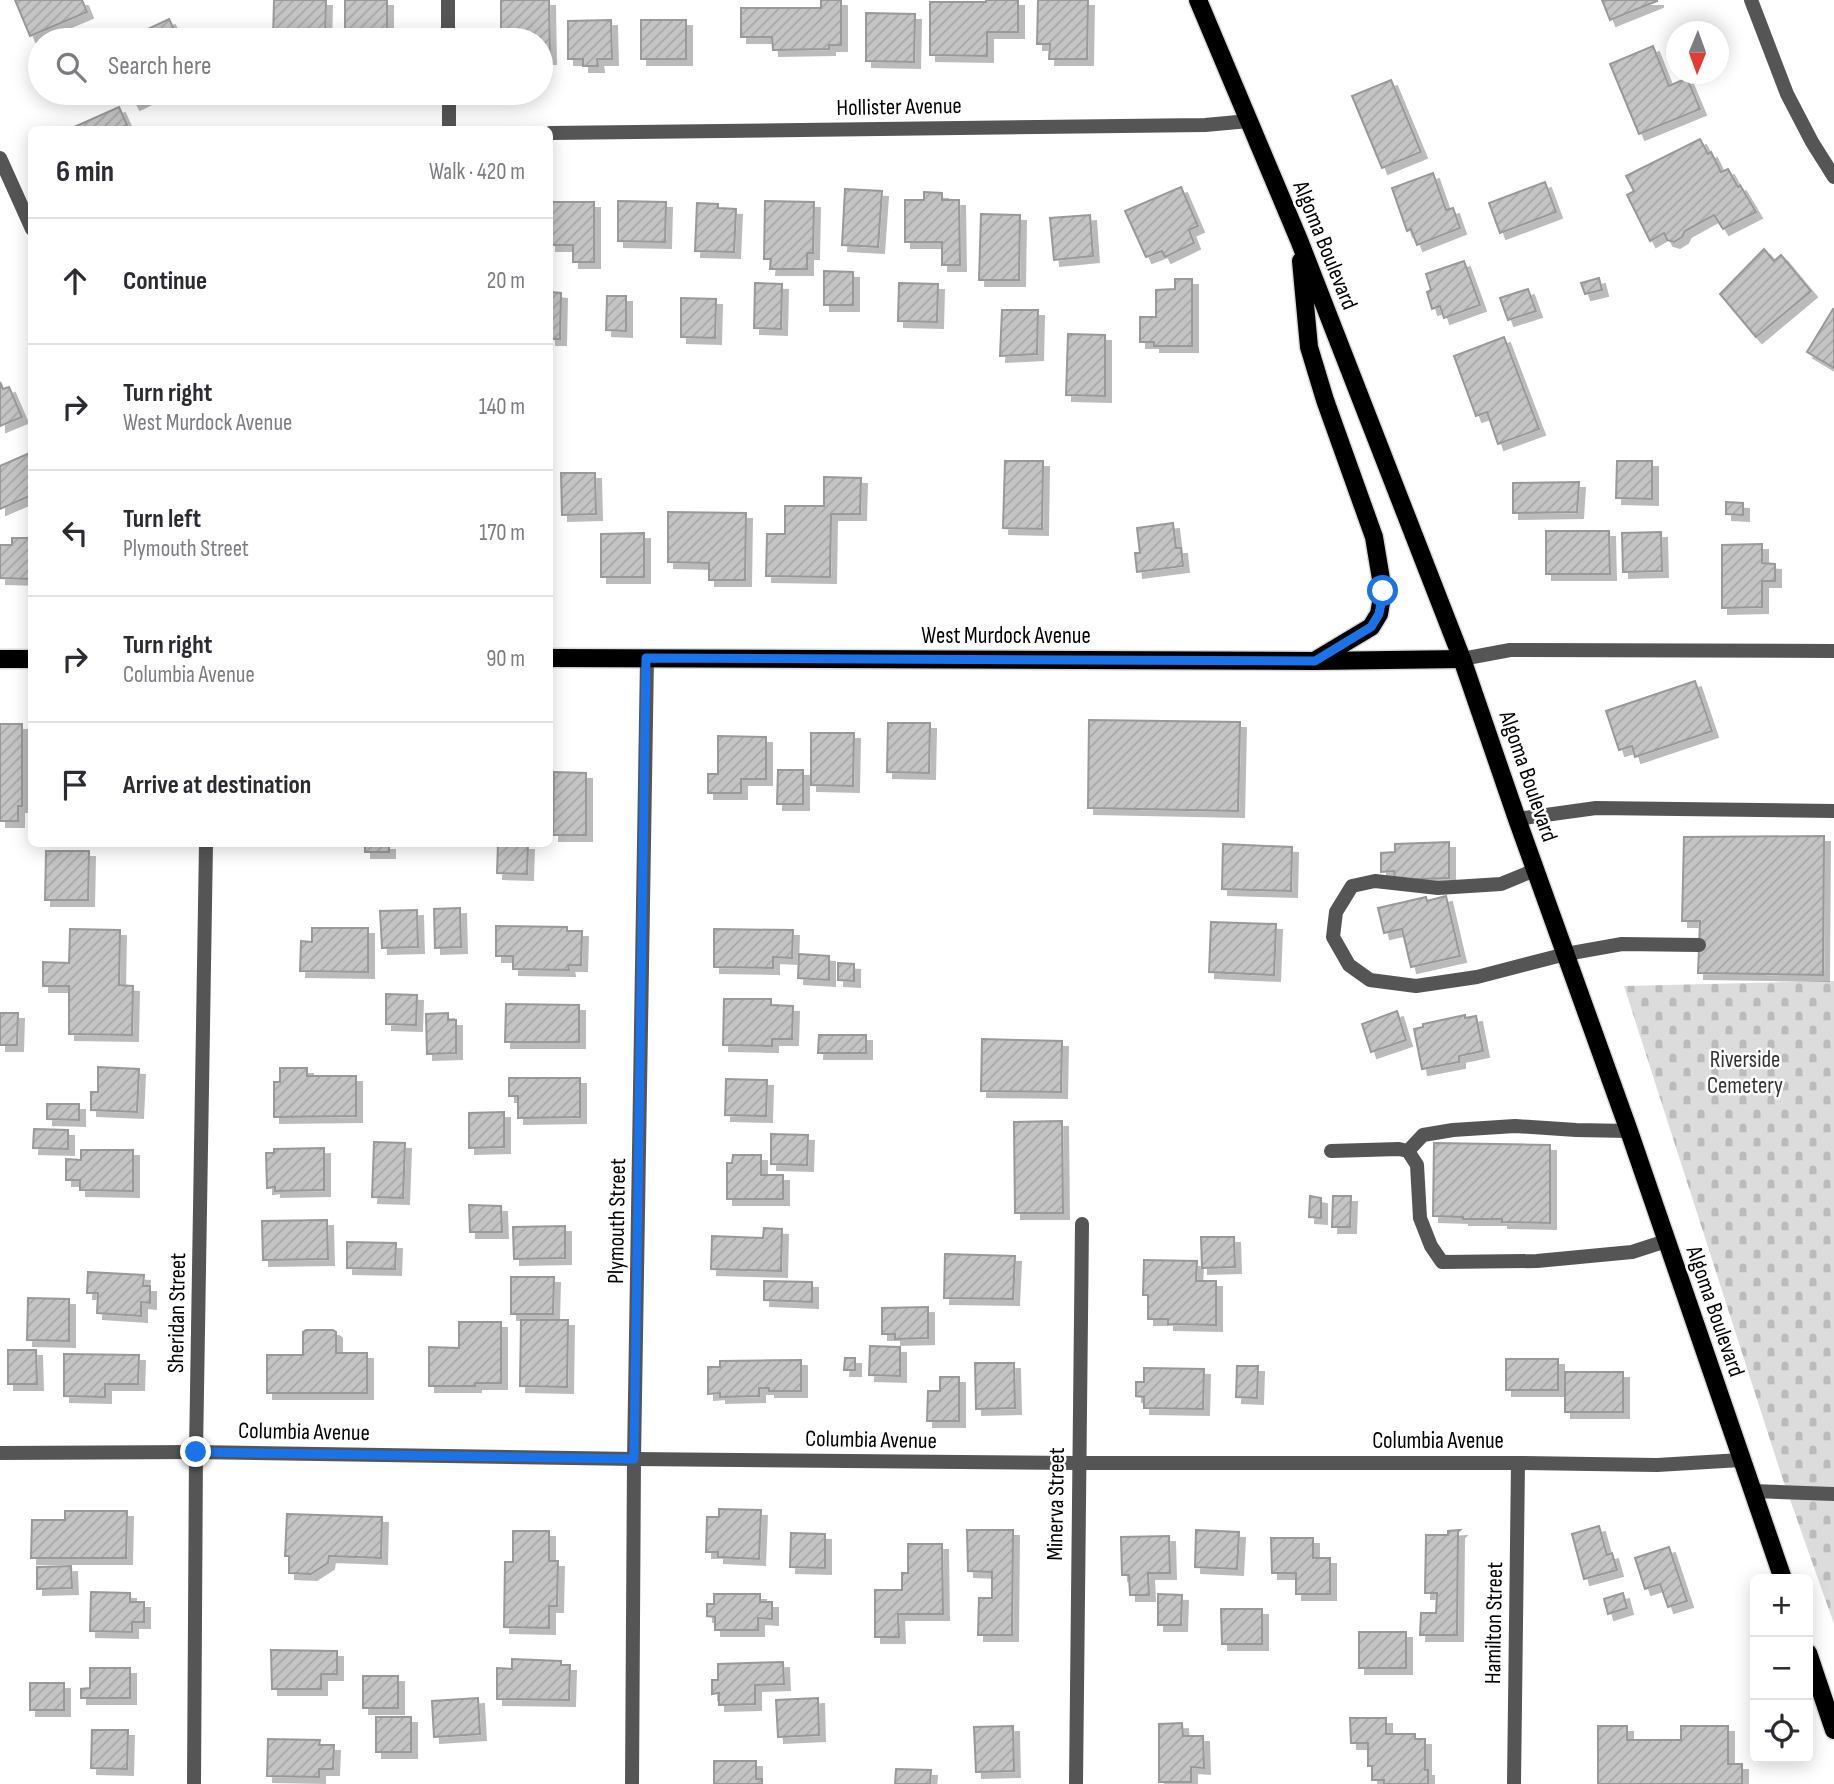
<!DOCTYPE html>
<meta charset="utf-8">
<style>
body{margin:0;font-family:"Sofia Sans Condensed",sans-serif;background:#f2f2f3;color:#2b2b33}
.controls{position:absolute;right:21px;bottom:21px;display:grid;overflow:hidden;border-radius:10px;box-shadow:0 4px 18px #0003}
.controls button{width:63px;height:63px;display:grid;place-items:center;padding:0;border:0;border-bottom:2px solid #e1e1e2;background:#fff;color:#2b2b33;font:35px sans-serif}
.compass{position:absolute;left:1666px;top:21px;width:63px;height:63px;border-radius:50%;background:#fff;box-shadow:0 4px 18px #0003;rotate:181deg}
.stop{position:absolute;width:21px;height:21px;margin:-16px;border:5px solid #1a73e8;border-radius:50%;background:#fff}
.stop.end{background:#1a73e8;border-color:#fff;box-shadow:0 2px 7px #0008}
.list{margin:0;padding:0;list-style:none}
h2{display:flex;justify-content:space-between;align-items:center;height:91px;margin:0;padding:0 28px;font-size:30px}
h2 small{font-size:23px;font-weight:400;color:#7c7c81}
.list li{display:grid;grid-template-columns:46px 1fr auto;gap:21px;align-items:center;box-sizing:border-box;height:126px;padding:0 28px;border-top:2px solid #e1e1e2}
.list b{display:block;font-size:26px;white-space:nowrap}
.list p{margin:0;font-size:23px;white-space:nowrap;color:#7c7c81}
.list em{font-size:23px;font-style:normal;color:#7c7c81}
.icon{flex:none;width:38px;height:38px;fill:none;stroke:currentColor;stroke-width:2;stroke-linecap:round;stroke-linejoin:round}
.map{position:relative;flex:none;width:1834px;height:1784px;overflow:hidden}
.search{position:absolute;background:#fff;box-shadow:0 4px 18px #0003;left:28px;top:28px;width:525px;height:77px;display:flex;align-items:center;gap:18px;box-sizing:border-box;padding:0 24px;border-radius:38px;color:#7c7c81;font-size:26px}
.panel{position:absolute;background:#fff;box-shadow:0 4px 18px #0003;left:28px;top:126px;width:525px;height:721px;border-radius:10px}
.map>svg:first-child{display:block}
</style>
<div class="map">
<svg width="1834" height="1784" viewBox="0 0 1834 1784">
<defs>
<pattern id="cemetery-stones" width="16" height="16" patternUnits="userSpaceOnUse" patternTransform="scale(1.75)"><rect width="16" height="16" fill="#dcdcdc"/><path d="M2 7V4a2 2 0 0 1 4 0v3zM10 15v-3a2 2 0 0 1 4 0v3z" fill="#bbb"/></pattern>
<pattern id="building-hatch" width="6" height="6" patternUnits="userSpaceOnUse" patternTransform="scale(1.75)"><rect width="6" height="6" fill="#c4c4c4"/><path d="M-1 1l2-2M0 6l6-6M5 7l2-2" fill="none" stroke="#a7a7a7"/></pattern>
<filter id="shadow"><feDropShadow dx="6" dy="6" stdDeviation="0" flood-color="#0004"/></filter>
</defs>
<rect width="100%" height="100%" fill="#fff"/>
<polygon fill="url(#cemetery-stones)" points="1834,981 1834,1624 1782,1477 1624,986"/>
<g fill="url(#building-hatch)" stroke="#999" stroke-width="2" filter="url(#shadow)">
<polygon points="15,0 82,0 87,12 30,36"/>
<polygon points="274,0 326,0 325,40 273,40"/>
<rect x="345" y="0" width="42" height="40"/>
<polygon points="501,0 549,0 550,58 541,58 541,40 501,40"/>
<polygon points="821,0 841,0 841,45 829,45 829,49 773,50 772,37 741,37 741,8 821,8"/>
<polygon points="986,0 1018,0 1018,32 987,32 987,56 930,55 930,2 986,2"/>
<polygon points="1038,0 1088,0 1087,59 1049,59 1050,44 1037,44"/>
<polygon points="1602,0 1657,0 1657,1 1610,20"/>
<polygon points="866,13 915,14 914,62 866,61"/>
<polygon points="169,19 179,40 135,40 133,36"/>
<polygon points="611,20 612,59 597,59 598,66 583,66 583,59 568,59 568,21"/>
<rect x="641" y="20" width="45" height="39"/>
<polygon points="1653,46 1669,86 1687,78 1700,109 1639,134 1610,64"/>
<polygon points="1391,80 1421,152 1382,168 1352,96"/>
<polygon points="128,93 156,93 134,104"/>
<polygon points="119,107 127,125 116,130 72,130 72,128"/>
<polygon points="1700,139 1708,154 1711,152 1721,172 1728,169 1738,187 1740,185 1756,212 1723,229 1714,215 1685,231 1682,237 1674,242 1667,240 1664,233 1650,241 1627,195 1634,191 1626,176"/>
<polygon points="1433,173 1446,210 1453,208 1460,228 1417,245 1411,229 1407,231 1392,188"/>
<polygon points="1545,182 1556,212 1500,233 1489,203"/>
<polygon points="1181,187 1198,226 1189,230 1194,243 1165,257 1162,251 1146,257 1125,211"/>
<polygon points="845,189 882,191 878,247 842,245"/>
<polygon points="924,192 942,193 942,200 959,200 960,265 942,265 942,242 905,242 905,200 924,200"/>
<polygon points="618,201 666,202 665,242 618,241"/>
<polygon points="765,201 814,202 813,253 807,253 807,269 770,269 771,259 764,259"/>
<polygon points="550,202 594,202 594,262 573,262 573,245 550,245"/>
<polygon points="697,203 718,204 718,208 736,209 734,252 695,251"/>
<polygon points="981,214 1020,215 1019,280 979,280"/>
<polygon points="1090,215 1093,256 1054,260 1050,218"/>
<polygon points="1764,249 1774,261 1781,255 1811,291 1756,337 1720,294"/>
<polygon points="1464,261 1480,305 1444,318 1440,306 1432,309 1427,292 1431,290 1426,274"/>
<polygon points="824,271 853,272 853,305 824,305"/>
<polygon points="1599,278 1602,290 1585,294 1581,283"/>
<polygon points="1175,279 1192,279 1192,346 1154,346 1154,342 1140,342 1140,317 1156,317 1156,290 1175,289"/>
<polygon points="755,283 782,284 781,329 754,328"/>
<polygon points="899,283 938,284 937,322 898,321"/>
<polygon points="1528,289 1536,311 1508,320 1500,298"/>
<polygon points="550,292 561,293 560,339 550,339"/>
<polygon points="607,296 626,296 626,331 606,330"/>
<polygon points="681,298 716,299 715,338 681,337"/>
<polygon points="1833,309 1834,310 1834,368 1807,352"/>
<polygon points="1002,310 1038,310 1037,354 1000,356"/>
<polygon points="1068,334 1105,335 1105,396 1066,395"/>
<polygon points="1504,337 1539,429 1498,444 1487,412 1476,416 1454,356"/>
<polygon points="0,382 3,389 9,387 22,417 0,426"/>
<polygon points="32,452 32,495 0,509 0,466"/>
<polygon points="1005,461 1043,461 1042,529 1003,528"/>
<polygon points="1617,461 1652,461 1652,499 1616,498"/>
<polygon points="561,473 595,473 596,514 562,515"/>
<polygon points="824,477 861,478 860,514 831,514 830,577 766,576 767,534 785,534 785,506 824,506"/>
<polygon points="1579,482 1577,512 1513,513 1513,483"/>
<polygon points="1726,502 1743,503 1743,515 1726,514"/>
<polygon points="668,512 746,513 745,580 709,580 709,563 668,562"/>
<polygon points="1173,523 1176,548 1181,548 1183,566 1137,572 1135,553 1140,553 1137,528"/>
<polygon points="1546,531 1609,531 1610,574 1546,574"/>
<polygon points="31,532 32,579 0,578 0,545 12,545 12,538 31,538"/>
<polygon points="1661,532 1662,571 1623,572 1622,533"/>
<polygon points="644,533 644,577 601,577 601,534"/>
<polygon points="1762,544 1762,563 1775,564 1775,581 1762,581 1762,607 1722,608 1722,545"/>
<polygon points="1695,681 1712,731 1635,757 1632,746 1619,750 1606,711"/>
<polygon points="1089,720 1240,722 1238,811 1088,808"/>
<polygon points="888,723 930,723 929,773 887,772"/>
<polygon points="0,724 22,724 22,806 18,806 18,821 0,821"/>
<polygon points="811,733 854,733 853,786 811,785"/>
<polygon points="718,736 766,737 766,779 741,779 741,793 708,793 708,774 718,774"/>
<polygon points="778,770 803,770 803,804 777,804"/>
<polygon points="554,772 586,773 586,835 553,835"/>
<polygon points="1824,836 1823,975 1698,973 1700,921 1682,921 1684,837"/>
<polygon points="1449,842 1449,878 1395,880 1394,871 1381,872 1381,853 1395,852 1395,844"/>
<rect x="365" y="844" width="24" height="8"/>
<polygon points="498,844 528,844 527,874 497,873"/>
<polygon points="1223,844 1292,847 1291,891 1222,889"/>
<polygon points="46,851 89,851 88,900 45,900"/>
<polygon points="1446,896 1460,956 1411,967 1402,929 1384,933 1378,908 1426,897 1427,901"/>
<polygon points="460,908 461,947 435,948 434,909"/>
<polygon points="417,910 418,947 382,948 380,911"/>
<polygon points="1211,922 1276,924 1274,975 1209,972"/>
<polygon points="496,926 567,927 567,931 582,931 581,965 568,965 569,970 513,969 513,956 496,956"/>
<polygon points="312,928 368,928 368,972 300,971 301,941 312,942"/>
<polygon points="70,929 120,930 119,985 133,986 132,1035 69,1034 69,986 43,986 43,962 69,963"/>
<polygon points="714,929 793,930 792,958 773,957 773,968 714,967"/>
<polygon points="799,954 829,956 829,980 798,978"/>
<polygon points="838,963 854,964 854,981 838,980"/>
<polygon points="386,994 417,995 416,1025 386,1024"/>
<polygon points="724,999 771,999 771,1005 793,1006 792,1039 772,1039 772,1046 723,1045"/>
<polygon points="506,1004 579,1005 579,1042 505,1042"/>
<polygon points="1397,1011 1406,1040 1371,1052 1362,1024"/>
<polygon points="0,1013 18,1013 17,1045 0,1045"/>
<polygon points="448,1013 448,1020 456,1020 456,1053 427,1054 426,1014"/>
<polygon points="1465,1015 1465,1018 1476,1016 1483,1051 1459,1056 1459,1062 1422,1069 1414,1029 1423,1027 1423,1024"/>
<polygon points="819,1035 866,1035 866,1053 818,1053"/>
<polygon points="982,1039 1062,1041 1061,1092 981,1091"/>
<polygon points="98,1067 139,1069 137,1112 91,1110 91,1092 98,1092"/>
<polygon points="280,1068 307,1068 307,1076 356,1076 356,1116 274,1117 274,1082 280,1082"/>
<polygon points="509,1078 580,1078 580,1117 518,1118 518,1096 509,1096"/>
<polygon points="726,1079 767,1080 766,1116 725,1115"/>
<polygon points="47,1104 79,1104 79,1120 47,1119"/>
<polygon points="504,1112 504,1147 469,1148 469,1113"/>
<polygon points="1062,1121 1063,1213 1015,1213 1014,1122"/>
<polygon points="34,1129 68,1130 68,1149 33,1148"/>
<polygon points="771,1134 808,1135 807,1165 771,1164"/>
<polygon points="374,1142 405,1143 403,1198 372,1197"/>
<polygon points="1434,1143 1550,1145 1550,1223 1502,1222 1502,1219 1463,1219 1463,1217 1433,1216"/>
<polygon points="324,1148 324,1190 275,1191 275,1187 267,1188 266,1153 274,1153 274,1149"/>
<polygon points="81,1150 133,1150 133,1191 80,1190 80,1180 66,1180 66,1159 81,1160"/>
<polygon points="733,1155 761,1155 761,1175 783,1175 783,1199 727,1199 727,1163 732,1163"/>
<polygon points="1310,1196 1321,1198 1321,1218 1309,1217"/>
<polygon points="1333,1196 1351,1196 1350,1227 1332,1227"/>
<polygon points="469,1205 501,1206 502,1232 470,1232"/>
<polygon points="327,1220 328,1259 263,1260 262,1221"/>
<polygon points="565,1226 565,1258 514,1259 513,1227"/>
<polygon points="764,1228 782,1229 781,1271 711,1269 712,1236 763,1238"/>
<polygon points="1201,1237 1234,1237 1235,1267 1202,1268"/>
<polygon points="347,1242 396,1243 395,1269 347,1268"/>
<polygon points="945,1254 1015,1256 1013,1299 944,1298"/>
<polygon points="1144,1260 1197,1261 1196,1281 1216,1281 1216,1325 1168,1324 1168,1319 1148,1319 1148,1295 1143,1295"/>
<polygon points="88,1272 144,1275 143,1286 150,1286 150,1303 141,1302 141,1316 97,1313 98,1293 87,1293"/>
<polygon points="511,1277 554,1277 553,1314 511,1314"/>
<polygon points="764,1281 812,1282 812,1302 764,1300"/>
<polygon points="28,1298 69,1299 69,1341 27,1340"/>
<polygon points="928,1307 928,1338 895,1339 895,1334 882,1334 882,1308"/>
<polygon points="521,1320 568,1320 567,1387 520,1386"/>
<polygon points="459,1322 501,1322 501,1383 475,1383 475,1386 429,1386 429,1347 459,1348"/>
<polygon points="306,1330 333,1330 336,1332 336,1353 367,1353 367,1393 267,1393 267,1355 303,1355 303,1332"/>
<polygon points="870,1346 900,1347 900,1376 869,1375"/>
<polygon points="8,1350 36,1350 37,1384 8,1384"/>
<polygon points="64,1354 139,1355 138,1384 105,1384 105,1397 64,1396"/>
<polygon points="845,1358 855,1358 855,1370 844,1370"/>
<rect x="1506" y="1359" width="52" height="31"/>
<polygon points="801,1360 801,1391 769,1391 769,1388 759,1388 759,1396 720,1397 720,1393 708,1394 708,1367 720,1367 720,1361"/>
<polygon points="975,1363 1014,1363 1015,1408 976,1409"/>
<polygon points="1237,1366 1258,1366 1257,1398 1236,1397"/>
<polygon points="1144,1368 1204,1369 1203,1409 1144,1408 1144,1397 1136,1396 1136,1382 1144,1382"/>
<rect x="1565" y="1372" width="58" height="40"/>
<polygon points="940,1377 959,1377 959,1421 927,1421 928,1391 940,1391"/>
<polygon points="719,1509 761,1510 759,1559 718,1557 718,1552 706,1552 707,1517 719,1517"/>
<polygon points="65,1511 127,1511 126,1558 31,1558 32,1520 65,1520"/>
<polygon points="287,1514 382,1517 381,1558 329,1556 328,1563 311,1574 289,1573 289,1556 285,1556"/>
<polygon points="1599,1526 1607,1555 1612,1553 1617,1570 1584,1579 1572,1534"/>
<polygon points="967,1530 1013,1530 1012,1635 978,1635 979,1598 992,1598 992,1572 968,1571"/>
<polygon points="1196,1530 1239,1532 1237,1569 1195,1567"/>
<polygon points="1460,1530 1458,1532 1457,1635 1420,1635 1421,1613 1436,1613 1437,1593 1425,1593 1426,1535 1448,1535 1448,1531"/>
<polygon points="513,1531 549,1531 549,1561 558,1561 557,1606 549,1606 549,1628 504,1627 505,1562 513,1562"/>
<polygon points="791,1533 825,1534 825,1568 790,1567"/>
<polygon points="1169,1536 1170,1573 1148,1573 1149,1595 1130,1595 1129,1575 1122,1575 1121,1537"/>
<polygon points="1271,1538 1313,1538 1313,1558 1330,1558 1330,1594 1296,1594 1296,1573 1272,1573"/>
<polygon points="908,1544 942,1544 943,1614 898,1614 899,1637 875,1637 875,1590 902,1590 902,1573 908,1573"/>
<polygon points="1669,1547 1687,1601 1668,1607 1660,1584 1645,1589 1635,1558"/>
<polygon points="71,1566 72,1588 37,1589 37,1567"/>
<polygon points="91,1592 130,1593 130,1602 144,1602 144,1622 132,1622 132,1632 90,1631"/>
<polygon points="1623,1593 1627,1608 1608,1614 1604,1599"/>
<polygon points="714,1594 760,1594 760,1602 772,1602 772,1619 758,1618 758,1630 715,1630 715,1617 707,1616 707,1604 714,1604"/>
<polygon points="1158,1594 1182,1595 1181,1625 1158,1625"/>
<polygon points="1221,1609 1262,1609 1262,1644 1222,1644"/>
<rect x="1359" y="1632" width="47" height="36"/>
<polygon points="271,1650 337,1651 337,1674 321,1674 321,1689 272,1689"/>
<polygon points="512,1659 561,1661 561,1665 570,1665 569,1700 497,1699 497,1668 512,1669"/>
<polygon points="783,1662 784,1684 755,1685 755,1704 719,1705 719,1693 712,1694 712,1680 718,1680 718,1664"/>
<polygon points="90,1668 130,1668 130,1698 81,1698 81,1689 90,1688"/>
<rect x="363" y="1676" width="35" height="32"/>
<rect x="30" y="1683" width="34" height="27"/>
<polygon points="478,1698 480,1734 434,1737 432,1701"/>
<polygon points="818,1698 819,1735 778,1737 776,1700"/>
<rect x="376" y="1717" width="35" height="35"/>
<polygon points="1350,1718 1386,1718 1386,1734 1415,1734 1415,1739 1425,1739 1425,1770 1428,1770 1428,1784 1384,1784 1384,1780 1372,1780 1372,1766 1368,1766 1368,1743 1351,1743"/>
<polygon points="1182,1723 1183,1736 1203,1736 1204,1768 1191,1767 1191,1782 1159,1782 1159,1724"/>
<polygon points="1013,1726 1014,1771 976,1772 974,1727"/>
<polygon points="1598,1726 1627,1726 1627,1740 1681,1740 1681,1726 1728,1726 1728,1764 1742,1764 1742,1784 1598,1784"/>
<polygon points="92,1730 128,1730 127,1769 91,1768"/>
<polygon points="268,1739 320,1740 319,1745 334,1745 333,1769 319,1769 319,1777 267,1776"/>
<polygon points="714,1761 756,1761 756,1779 762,1779 762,1784 714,1784"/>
<polygon points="896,1769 931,1770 930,1784 895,1784"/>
</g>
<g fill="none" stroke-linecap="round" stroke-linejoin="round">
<g stroke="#dbdbdb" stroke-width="21">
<g id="primary">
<polyline points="1198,0 1299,240 1462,659 1517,819 1629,1131 1783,1579"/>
<polyline points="1301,261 1309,347 1325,400 1374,537 1383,591 1379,614 1371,627 1316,660"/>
<polyline points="550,658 1315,661 1462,659"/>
<polyline points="0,659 32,659"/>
<polyline points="1808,1653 1834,1730"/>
</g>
</g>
<g stroke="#555" stroke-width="14">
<polyline points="1462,659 1510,650 1834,651"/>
<polyline points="1517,819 1596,808 1834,811"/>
<polyline points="1535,870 1501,884 1438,888 1375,881 1352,886 1336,912 1333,937 1349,965 1370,980 1416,986 1477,977 1566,954 1622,944 1699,945"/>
<polyline points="1331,1151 1399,1149 1408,1151 1417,1165 1420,1218 1431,1246 1442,1262 1537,1261 1632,1252 1666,1241"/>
<polyline points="1408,1151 1423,1135 1453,1130 1515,1126 1576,1130 1629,1131"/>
<polyline points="1753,1491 1834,1494"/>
</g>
<g stroke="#555" stroke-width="14">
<polyline points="448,0 448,40"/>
<polyline points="1751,0 1787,94 1812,142 1834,177"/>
<polyline points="449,93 449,130"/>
<polyline points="550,133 1205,125 1249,121"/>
<polyline points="0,158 32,229"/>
<polyline points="0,1453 196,1452 634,1459 1078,1463 1518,1463 1657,1465 1741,1460"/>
<polyline points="194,1784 196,1452 206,844"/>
<polyline points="632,1784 634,1459 647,658"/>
<polyline points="1076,1784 1082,1224"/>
<polyline points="1514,1784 1518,1463"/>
</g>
<use href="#primary" stroke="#000" stroke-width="18"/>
</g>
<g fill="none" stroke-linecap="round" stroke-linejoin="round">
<polyline stroke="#1a73e8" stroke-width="9" points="196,1452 634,1459 646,658 1315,661 1371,627 1379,614 1383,591"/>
</g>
<g text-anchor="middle" stroke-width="5" stroke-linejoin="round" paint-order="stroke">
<g font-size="23" fill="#000" stroke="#fff">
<text transform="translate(899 106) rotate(-1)" y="8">Hollister Avenue</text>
<text transform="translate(1326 245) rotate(68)" y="8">Algoma Boulevard</text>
<text x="1006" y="643">West Murdock Avenue</text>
<text transform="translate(1529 776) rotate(71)" y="8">Algoma Boulevard</text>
<text transform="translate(616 1221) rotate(-89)" y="8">Plymouth Street</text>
<text transform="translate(1716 1311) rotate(71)" y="8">Algoma Boulevard</text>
<text transform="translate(176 1313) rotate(-89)" y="8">Sheridan Street</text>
<text transform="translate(304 1431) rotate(1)" y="8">Columbia Avenue</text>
<text transform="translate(871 1439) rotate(1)" y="8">Columbia Avenue</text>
<text x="1438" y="1448">Columbia Avenue</text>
<text transform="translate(1055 1504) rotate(-89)" y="8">Minerva Street</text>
<text transform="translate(1493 1623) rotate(-89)" y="8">Hamilton Street</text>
</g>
<g font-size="23" fill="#333" stroke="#fff">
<text x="1745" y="1067">Riverside<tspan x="1745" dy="26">Cemetery</tspan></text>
</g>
</g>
</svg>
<div class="controls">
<button>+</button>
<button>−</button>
<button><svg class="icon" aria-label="locate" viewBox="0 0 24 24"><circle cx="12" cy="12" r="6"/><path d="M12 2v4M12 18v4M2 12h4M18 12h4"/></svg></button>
</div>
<svg class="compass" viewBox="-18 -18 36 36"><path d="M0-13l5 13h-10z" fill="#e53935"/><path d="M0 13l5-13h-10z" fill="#7c7c81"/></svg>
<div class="stop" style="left:1383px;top:591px"></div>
<div class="stop end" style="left:196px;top:1452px"></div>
<div class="search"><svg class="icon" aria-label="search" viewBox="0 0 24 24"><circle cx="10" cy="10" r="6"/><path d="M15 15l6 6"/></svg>Search here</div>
<section class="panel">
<h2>6 min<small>Walk · 420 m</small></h2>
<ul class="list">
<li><svg class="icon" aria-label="ahead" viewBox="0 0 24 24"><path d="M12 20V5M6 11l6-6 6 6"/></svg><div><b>Continue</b></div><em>20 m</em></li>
<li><svg class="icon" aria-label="right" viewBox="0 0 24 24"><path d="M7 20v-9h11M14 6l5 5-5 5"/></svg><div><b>Turn right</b><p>West Murdock Avenue</p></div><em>140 m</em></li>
<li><svg class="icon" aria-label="left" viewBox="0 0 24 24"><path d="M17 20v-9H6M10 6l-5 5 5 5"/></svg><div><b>Turn left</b><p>Plymouth Street</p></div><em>170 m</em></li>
<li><svg class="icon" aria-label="right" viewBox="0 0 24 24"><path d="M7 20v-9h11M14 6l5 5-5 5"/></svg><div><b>Turn right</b><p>Columbia Avenue</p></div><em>90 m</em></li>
<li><svg class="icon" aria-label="arrive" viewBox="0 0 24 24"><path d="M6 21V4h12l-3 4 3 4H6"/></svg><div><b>Arrive at destination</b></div></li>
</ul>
</section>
</div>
